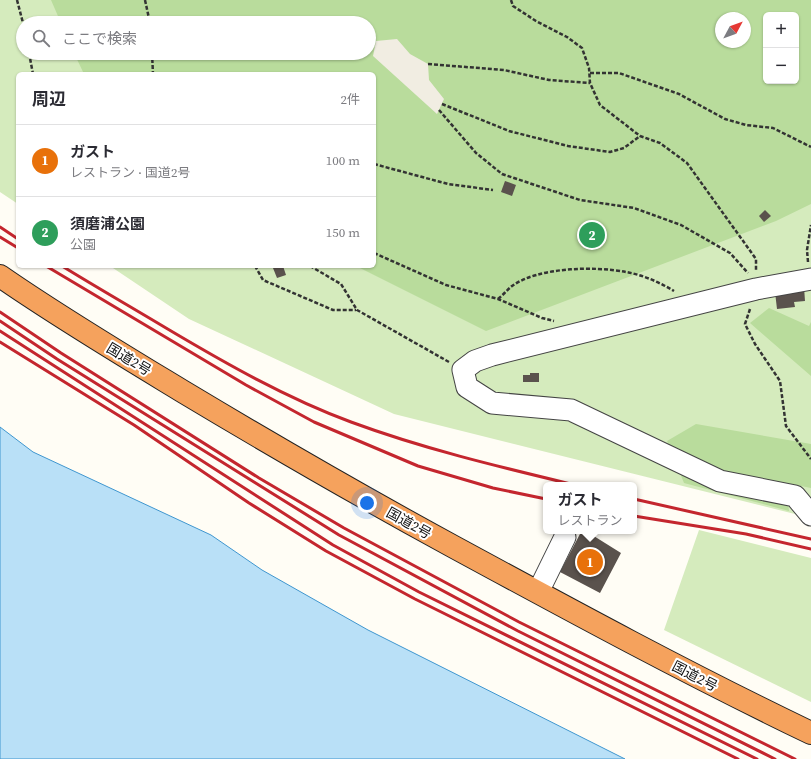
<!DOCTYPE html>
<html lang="ja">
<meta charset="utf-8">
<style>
body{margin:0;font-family:"Source Serif 4","Noto Sans JP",serif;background:#f7f7f7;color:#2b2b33}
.controls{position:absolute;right:12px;top:12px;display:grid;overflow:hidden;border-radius:6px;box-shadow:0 1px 3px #0004}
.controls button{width:36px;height:36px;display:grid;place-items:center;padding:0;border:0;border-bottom:1px solid #e1e1e2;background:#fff;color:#2b2b33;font:20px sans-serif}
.compass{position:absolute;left:715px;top:12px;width:36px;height:36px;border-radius:50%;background:#fff;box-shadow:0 1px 3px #0004;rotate:49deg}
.you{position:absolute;left:367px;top:503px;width:14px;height:14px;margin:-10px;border:3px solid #fff;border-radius:50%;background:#1a73e8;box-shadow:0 0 0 6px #1a73e833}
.badge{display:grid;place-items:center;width:26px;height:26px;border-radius:50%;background:#111827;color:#fff;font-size:13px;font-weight:700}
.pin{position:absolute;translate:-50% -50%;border:2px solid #fff;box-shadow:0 1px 4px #0006}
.popup{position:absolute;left:543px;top:482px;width:94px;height:52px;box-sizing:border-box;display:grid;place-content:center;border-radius:6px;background:#fff;filter:drop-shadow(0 1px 3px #0005);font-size:13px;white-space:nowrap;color:#7c7c81}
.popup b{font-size:15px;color:#2b2b33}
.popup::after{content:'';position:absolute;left:50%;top:100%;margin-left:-8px;border:8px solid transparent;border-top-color:#fff}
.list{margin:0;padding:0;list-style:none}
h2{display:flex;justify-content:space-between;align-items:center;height:52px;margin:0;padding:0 16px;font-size:17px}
h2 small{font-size:13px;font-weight:400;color:#7c7c81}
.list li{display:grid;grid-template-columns:26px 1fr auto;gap:12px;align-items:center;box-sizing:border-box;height:72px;padding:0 16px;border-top:1px solid #e1e1e2}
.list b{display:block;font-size:15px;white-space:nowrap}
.list p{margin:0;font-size:13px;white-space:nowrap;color:#7c7c81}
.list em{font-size:13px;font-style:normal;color:#7c7c81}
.icon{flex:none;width:22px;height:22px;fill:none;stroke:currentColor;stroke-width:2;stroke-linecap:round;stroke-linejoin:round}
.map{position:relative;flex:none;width:811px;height:759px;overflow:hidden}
.search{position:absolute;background:#fff;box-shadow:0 1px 3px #0004;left:16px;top:16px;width:360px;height:44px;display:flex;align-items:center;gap:10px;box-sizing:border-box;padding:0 14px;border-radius:22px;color:#7c7c81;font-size:15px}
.panel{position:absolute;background:#fff;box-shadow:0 1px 3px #0004;left:16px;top:72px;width:360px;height:196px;border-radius:6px}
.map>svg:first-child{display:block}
</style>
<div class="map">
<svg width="811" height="759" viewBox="0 0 811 759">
<rect width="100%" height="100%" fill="#fffdf5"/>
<g fill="#d5ebbd" fill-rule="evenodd">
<path d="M0 0H811V518L394 414 189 319 110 266H374V74H18V204L0 192ZM766 15H796V81H766ZM721 18H745V42H721ZM23 23H369V53H23Z"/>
<polygon points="699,530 811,558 811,702 664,630"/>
</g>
<g fill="#b9dc9c" fill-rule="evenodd">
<path d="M51 0H811V204L776 221 486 331 356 266H374V74H84L74 53H369V23H61ZM766 15H796V81H766ZM721 18H745V42H721Z"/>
<polygon points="769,308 809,326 811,322 811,376 750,323"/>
<polygon points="696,424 811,444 811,488 786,483 789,511 684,483 667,441"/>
</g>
<polygon fill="#f1ede2" points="397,39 410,54 428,64 429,80 444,99 437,114 373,56 376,41"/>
<polygon fill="#b9e0f7" stroke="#3f96cf" points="0,427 33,452 211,535 262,570 368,630 625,759 0,759"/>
<g fill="#5a524d">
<polygon points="505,181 516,185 512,196 501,192"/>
<polygon points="765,210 771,216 764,222 759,216"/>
<polygon points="279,266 283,266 286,275 277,278 273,268"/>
<polygon points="804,287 805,301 794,302 795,307 777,309 775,292"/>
<polygon points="530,373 539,373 539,382 523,382 523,375 530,375"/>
<polygon points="581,532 588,536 589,533 621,553 600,593 560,572"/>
</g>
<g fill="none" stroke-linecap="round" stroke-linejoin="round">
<g stroke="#444" stroke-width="23">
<g id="minor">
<polyline points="811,279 756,289 492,355 475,361 463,370 467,387 492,403 571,410 720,481 795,496 811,515"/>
<polyline points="538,592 565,537"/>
</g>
</g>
<g stroke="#222" stroke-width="24">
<path id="highway" d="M0 276C59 317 121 354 182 391 272 445 362 497 454 547 572 611 690 675 811 733"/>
</g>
<g stroke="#333" stroke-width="2.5" stroke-dasharray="4 2" stroke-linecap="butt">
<polyline points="17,0 23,23"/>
<polyline points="145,0 150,23"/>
<polyline points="511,0 513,6 536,21 567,37 582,48 589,68 590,83 600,105 640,136 660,143 687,163 756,259 756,271"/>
<polyline points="29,53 33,74"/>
<polyline points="152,53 153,74"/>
<polyline points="428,64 504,70 549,80 590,83"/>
<polyline points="590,73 619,73 679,94 725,119 746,125 773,128 811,147"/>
<polyline points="442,104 509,131 568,146 610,152 624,148 640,136"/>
<polyline points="439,110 476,153 502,174 580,200 634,208 681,225 730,253 748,273"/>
<polyline points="374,164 448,184 493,190"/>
<polyline points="374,253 446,285 498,299 542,318 554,321"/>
<polyline points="808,262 807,250 811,225"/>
<polyline points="255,266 263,280 333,310 356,310"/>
<polyline points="310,266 341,284 357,310 449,362"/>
<path d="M498 299C503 295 507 290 512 286 538 267 595 266 626 272 643 275 659 282 674 291"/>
<polyline points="750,309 745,324 755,344 780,381 786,426 811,459"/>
</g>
<use href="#minor" stroke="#fff" stroke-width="21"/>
<use href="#highway" stroke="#f5a25d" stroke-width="22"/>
<g stroke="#c4262e" stroke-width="3">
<polyline points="0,227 18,239"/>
<polyline points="0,237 18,248"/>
<polyline points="46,266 246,385 314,422 418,466 493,488 546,499"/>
<path d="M62 266C96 287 131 307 166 328 225 363 286 398 351 422 424 449 500 467 575 485"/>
<polyline points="0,312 61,353 259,478 344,528 519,622 795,759"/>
<polyline points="0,321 57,359 339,535 518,631 775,759"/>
<polyline points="0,331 333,545 419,592 757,759"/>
<polyline points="0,342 134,425 249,503 326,551 415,599 738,759"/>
<polyline points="634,499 811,539"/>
<polyline points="634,516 746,534 811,549"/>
</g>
</g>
<g text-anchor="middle" stroke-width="4" stroke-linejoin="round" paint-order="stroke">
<g font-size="14" fill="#111" stroke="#fff">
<text transform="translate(129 359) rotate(31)" y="5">国道2号</text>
<text transform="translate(409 523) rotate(29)" y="5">国道2号</text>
<text transform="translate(695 676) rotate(27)" y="5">国道2号</text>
</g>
</g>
</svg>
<div class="controls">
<button>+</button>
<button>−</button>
</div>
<svg class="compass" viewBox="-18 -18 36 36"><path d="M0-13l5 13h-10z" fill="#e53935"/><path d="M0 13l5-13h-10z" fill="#7c7c81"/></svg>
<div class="you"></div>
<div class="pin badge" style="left:590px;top:562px;background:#e8710a">1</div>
<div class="popup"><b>ガスト</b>レストラン</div>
<div class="pin badge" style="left:592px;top:235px;background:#2e9e5b">2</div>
<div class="search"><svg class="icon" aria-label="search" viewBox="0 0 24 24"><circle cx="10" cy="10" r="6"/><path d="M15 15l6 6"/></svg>ここで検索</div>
<section class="panel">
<h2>周辺<small>2件</small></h2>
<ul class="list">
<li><span class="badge" style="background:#e8710a">1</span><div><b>ガスト</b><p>レストラン · 国道2号</p></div><em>100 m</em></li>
<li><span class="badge" style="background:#2e9e5b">2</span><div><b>須磨浦公園</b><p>公園</p></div><em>150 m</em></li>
</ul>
</section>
</div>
